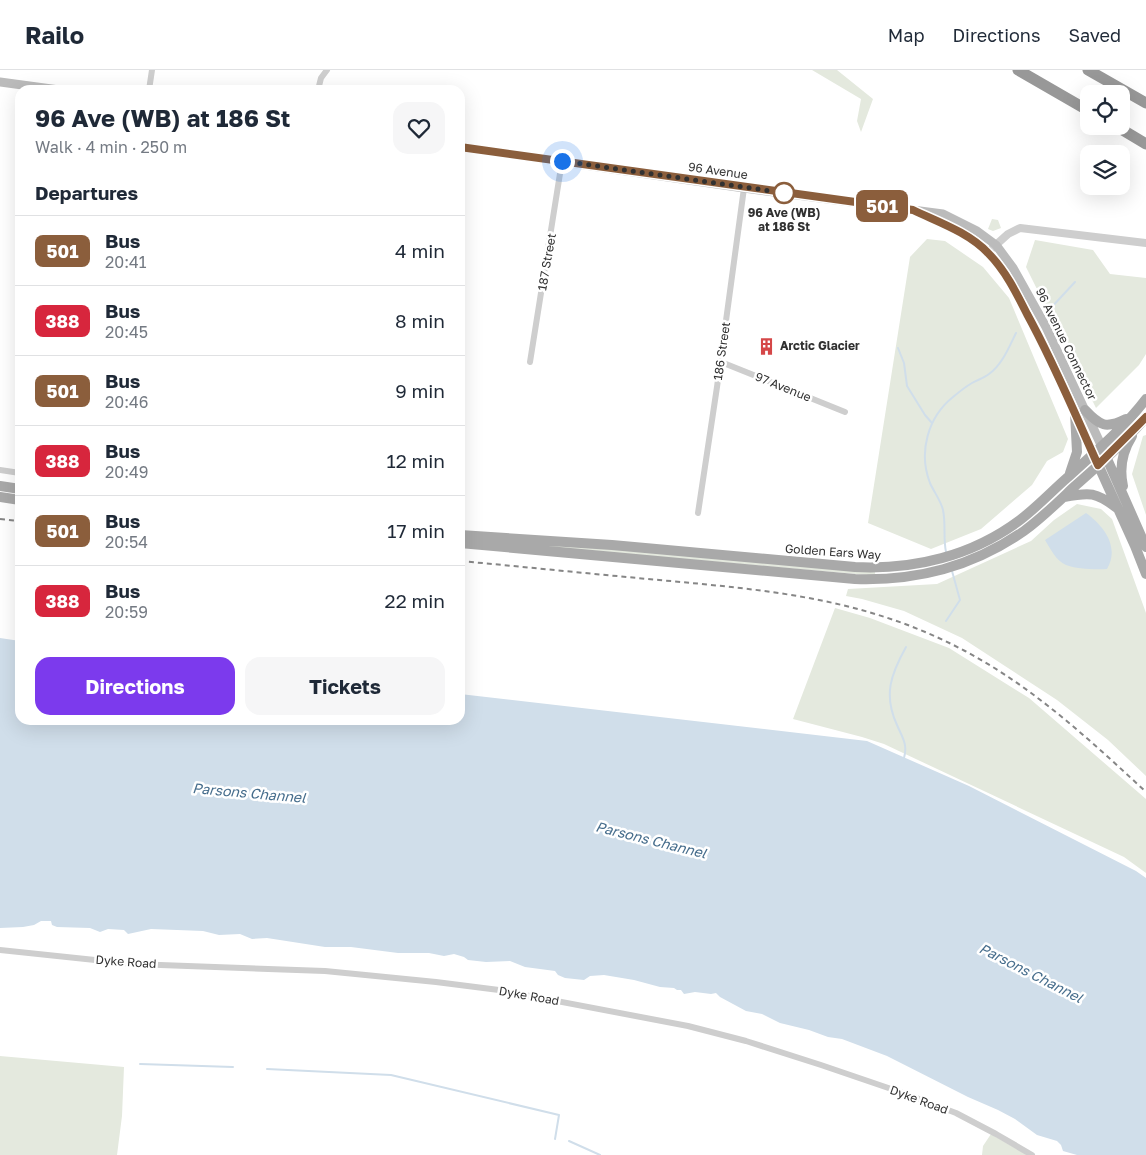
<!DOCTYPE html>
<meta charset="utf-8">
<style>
:root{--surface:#fff;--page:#f6f6f7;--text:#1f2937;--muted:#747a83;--line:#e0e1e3;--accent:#7c3aed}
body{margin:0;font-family:"Golos Text",sans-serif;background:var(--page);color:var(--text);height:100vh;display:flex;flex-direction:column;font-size:19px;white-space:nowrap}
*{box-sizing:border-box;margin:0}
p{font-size:16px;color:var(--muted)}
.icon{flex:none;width:28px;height:28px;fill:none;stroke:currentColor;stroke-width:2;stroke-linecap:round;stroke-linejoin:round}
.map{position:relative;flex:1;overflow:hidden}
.details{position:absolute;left:15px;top:15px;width:450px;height:640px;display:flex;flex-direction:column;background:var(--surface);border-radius:15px;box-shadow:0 5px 20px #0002}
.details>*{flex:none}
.badge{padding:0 10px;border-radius:8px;font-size:18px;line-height:32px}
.buttons{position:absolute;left:1080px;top:15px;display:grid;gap:10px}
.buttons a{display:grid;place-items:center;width:50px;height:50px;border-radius:10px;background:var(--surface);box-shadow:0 5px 20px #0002;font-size:25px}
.you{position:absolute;width:25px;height:25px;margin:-12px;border:4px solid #fff;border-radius:50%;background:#1a73e8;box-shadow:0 0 0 8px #1a73e833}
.map>.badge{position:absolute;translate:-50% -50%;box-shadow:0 0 0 2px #fff}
h2{padding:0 20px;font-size:19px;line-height:45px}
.round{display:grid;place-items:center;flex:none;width:52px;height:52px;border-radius:15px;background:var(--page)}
.overview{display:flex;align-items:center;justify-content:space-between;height:85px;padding:0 20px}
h1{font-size:24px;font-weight:700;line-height:38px}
.primary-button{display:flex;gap:10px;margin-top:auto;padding:10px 20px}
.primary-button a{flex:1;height:58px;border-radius:15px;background:var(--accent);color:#fff;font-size:20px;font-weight:700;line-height:58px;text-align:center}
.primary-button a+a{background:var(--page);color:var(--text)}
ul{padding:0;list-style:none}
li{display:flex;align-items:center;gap:15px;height:70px;padding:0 20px;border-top:1px solid var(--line)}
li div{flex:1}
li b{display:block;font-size:19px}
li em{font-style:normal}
li .badge{min-width:55px;font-weight:700;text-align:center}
header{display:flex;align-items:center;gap:30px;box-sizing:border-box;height:70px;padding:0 25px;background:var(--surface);border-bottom:1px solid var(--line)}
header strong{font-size:24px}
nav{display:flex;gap:28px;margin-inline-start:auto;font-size:18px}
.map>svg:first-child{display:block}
.green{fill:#e4e9de}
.water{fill:#d0deea}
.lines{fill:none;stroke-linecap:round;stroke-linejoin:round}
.stream{stroke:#d0deea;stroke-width:2}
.minor{stroke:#cecece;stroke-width:6}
.tertiary{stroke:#cecece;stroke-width:8}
.secondary{stroke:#bbb;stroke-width:9}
.primary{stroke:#a9a9a9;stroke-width:10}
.motorway{stroke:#989898;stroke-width:11}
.rail{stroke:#868686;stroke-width:2;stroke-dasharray:5 4;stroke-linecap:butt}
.line-casing{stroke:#fff;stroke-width:11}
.line{stroke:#8b5e3c;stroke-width:8}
.walk{stroke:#313131;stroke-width:5;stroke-dasharray:0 9}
.stop-dot{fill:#fff;stroke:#8b5e3c;stroke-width:2.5}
.labels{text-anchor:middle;stroke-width:5;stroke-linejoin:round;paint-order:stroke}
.street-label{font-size:12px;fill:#313131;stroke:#fff}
.stop-label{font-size:12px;font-weight:bold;fill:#313131;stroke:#fff}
.poi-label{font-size:12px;font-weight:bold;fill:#313131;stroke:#fff;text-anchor:start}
.water-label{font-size:14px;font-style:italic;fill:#466d8c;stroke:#fff}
</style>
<header>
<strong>Railo</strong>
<nav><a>Map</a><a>Directions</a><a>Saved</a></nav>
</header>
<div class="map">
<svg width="1146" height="1085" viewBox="0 0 1146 1085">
<rect width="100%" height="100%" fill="#fff"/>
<path class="green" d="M812,0h25l36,29 -12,33 -4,-11 4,-22z
M992,149l6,1 3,8 -8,3 -5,-2z
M927,169l18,2 38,26 26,31 59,141 -5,13 -16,9 -15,24 -51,44 -50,20 -63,-26 42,-266z
M1035,170l58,10 17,24 36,4v76l-7,11 -43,43 -70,-141z
M1146,365v80l-14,-41 11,-38z
M1077,434l24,5 11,10 34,94v163l-38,-36 -51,-40 -95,-62 -58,-27 -42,-12 -16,-3 2,-7 89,-5 94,-43 23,-21z
M528,474l73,4 274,24v2l-6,1 -341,-29z
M835,538l35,10 79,30 80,50 117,101v74l-22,-16 -240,-113 -22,-7 -69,-18z
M0,986l124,11 -2,49 -5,39h-117z
M991,1064l36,21h-45l1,-9z"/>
<path class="water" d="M1086,443c18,13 34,34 21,56 -11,1 -31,0 -41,-4 -10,-4 -16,-17 -21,-25z
M0,568l20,3v79h440v-26l407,47 102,45 167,85 10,7v277h-69l-14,-4 -2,-6 -4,-4 -20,-6 -22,-16 -17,-9 -30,-13 -81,-41 -45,-17 -14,-2 -19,-7 -29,-7 -18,-9 -16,-3 -26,-14 -4,-4 -5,1 -16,-2 -11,2 -3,-4h-4l-3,-2 -14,-1 -26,-7 -30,-5 -14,1 -6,4 -19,-2 -7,-3 -3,-4 -30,-4 -15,-6 -24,1 -18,-2 -4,-3 -10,-3 -10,2 -15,-3h-31l-47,-6h-26l-58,-9 -15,1 -12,-5 -21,1 -16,-4 -52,-2 -23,5 -4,-4 -16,-1 -8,3 -10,-4 -33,-1 -5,-2 -1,-4h-10l-7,4 -11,2 -23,1z"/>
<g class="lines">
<path class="stream" d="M1049,240l26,-28
M898,278l6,15 3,23 18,29 7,8
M946,482c-3,-14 0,-28 -3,-42 -2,-9 -9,-18 -13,-27 -12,-31 -2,-66 23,-86 6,-5 12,-10 19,-14 5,-3 12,-5 17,-9 13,-9 20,-27 27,-41
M946,551l14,-21 -8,-29
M904,688c4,-14 -2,-21 -7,-33 -14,-30 -6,-51 9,-78
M140,994l93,3
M267,999l124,6 168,40 -4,24
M569,1071l31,14"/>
<path class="minor" d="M149,20l3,-20
M318,20l3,-12 6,-8
M530,292l32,-201
M721,292l124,50
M0,400l20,3
M698,443l19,-126 27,-199
M0,880l133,14 192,7 111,11 63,8 189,36 58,15 75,24 85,29 50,19 40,21 36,21"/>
<path class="tertiary" d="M988,182l20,-18 12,-6 126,15"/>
<path class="secondary" d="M0,12l59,8
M460,77l284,41 199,26 34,17 19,14 17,23 33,59 56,120
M922,144c23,11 48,20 66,38 16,17 26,38 37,58 25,47 47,96 69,145"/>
<path class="primary" d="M1085,340c15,16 21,19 41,9
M1104,382l42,95
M1096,390l39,86 11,28
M1070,403l7,-21 -2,-39
M0,416l20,3
M1123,416c-4,-18 -1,-34 9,-50
M0,427l20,3
M1064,427c26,-5 32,-5 53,11
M460,465l152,10 243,22c59,3 117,-11 165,-47 17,-13 32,-29 48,-43 27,-25 56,-49 78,-78
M460,473l395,36c62,2 117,-12 169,-48 18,-13 35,-30 51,-45 25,-22 50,-44 71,-69"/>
<path class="motorway" d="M1018,0l71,41
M1088,0l58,33
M1116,56l30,18"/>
<path class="rail" d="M0,449l20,2
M460,491c66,6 133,13 199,19 109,10 207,18 306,71 68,36 125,89 181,141"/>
</g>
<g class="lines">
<defs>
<path id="line" d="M460,77l453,63c25,12 55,22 75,43 17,17 28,39 39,61 27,49 48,100 71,151l48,-48"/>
</defs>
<use href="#line" class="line-casing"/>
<use href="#line" class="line"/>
<path class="walk" d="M562,91l230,33 -8,-1"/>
</g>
<defs>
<symbol id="building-bare" viewBox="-9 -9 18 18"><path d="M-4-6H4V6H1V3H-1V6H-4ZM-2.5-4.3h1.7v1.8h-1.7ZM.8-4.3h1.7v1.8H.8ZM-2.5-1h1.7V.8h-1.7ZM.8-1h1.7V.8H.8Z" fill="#d54748" stroke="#fff" stroke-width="2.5" paint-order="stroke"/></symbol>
</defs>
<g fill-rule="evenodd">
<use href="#building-bare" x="754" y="264" width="25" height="25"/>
</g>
<circle class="stop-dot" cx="784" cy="123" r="10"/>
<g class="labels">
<g class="street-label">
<text transform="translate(718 101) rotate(8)" y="4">96 Avenue</text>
<text transform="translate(547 192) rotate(-80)" y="4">187 Street</text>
<text transform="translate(1066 274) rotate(64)" y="4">96 Avenue Connector</text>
<text transform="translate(722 281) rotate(-82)" y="4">186 Street</text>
<text transform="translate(783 317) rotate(22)" y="4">97 Avenue</text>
<text transform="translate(833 482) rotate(4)" y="4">Golden Ears Way</text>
<text transform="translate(126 892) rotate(4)" y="4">Dyke Road</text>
<text transform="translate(529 926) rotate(10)" y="4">Dyke Road</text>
<text transform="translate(919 1030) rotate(20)" y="4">Dyke Road</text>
</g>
<g class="stop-label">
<text x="784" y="147">96 Ave (WB)<tspan x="784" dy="14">at 186 St</tspan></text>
</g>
<g class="poi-label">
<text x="780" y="280">Arctic Glacier</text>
</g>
<g class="water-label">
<text transform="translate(249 723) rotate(5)" y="5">Parsons Channel</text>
<text transform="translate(651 770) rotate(14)" y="5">Parsons Channel</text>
<text transform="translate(1031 903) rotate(27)" y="5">Parsons Channel</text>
</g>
</g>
</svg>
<div class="buttons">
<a><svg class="icon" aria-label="locate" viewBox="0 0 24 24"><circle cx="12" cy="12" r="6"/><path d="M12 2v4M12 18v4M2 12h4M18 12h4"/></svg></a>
<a><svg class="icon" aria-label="layers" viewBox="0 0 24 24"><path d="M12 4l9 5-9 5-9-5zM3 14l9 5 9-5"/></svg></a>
</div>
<div class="you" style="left:562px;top:91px"></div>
<b class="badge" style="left:882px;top:136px;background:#8b5e3c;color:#fff">501</b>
<section class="details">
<div class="overview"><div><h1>96 Ave (WB) at 186 St</h1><p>Walk · 4 min · 250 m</p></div><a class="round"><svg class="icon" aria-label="heart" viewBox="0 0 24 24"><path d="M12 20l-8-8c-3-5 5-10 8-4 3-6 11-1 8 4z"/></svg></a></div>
<h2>Departures</h2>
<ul>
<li><span class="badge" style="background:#8b5e3c;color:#fff">501</span><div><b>Bus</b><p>20:41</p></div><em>4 min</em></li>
<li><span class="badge" style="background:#d7263d;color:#fff">388</span><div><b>Bus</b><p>20:45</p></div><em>8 min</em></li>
<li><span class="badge" style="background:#8b5e3c;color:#fff">501</span><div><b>Bus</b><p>20:46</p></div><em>9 min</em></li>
<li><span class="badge" style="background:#d7263d;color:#fff">388</span><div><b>Bus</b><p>20:49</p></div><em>12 min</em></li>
<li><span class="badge" style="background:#8b5e3c;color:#fff">501</span><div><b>Bus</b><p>20:54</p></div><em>17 min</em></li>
<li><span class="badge" style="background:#d7263d;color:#fff">388</span><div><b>Bus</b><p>20:59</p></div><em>22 min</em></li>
</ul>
<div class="primary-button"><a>Directions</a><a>Tickets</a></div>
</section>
</div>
